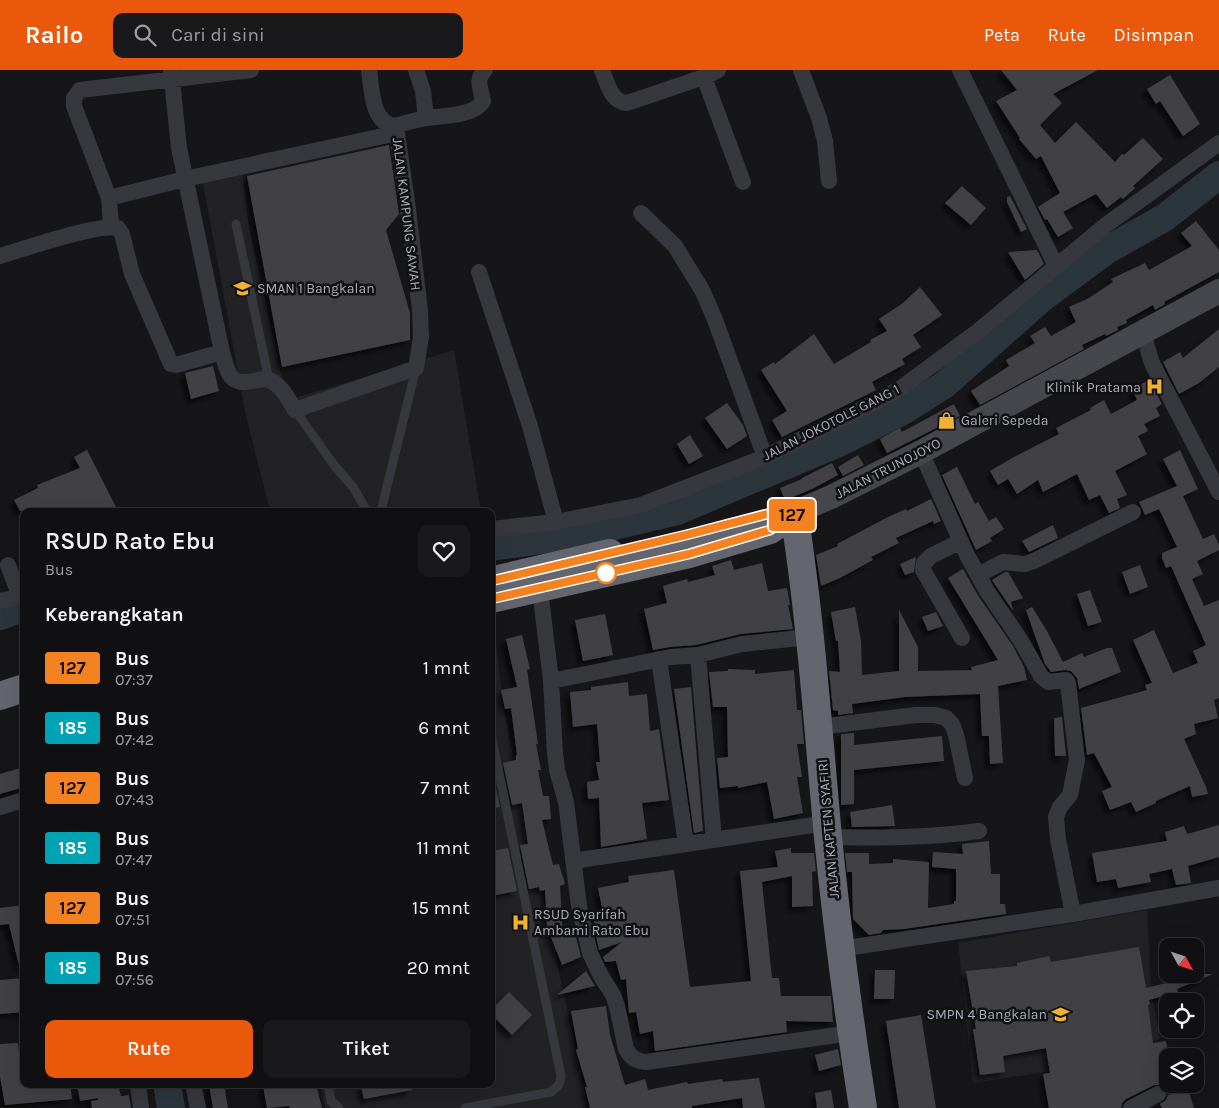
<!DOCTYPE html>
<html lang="id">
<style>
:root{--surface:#101012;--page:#19191b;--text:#f1f3f6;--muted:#9c9d9f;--line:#303032;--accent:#ea580c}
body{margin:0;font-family:Karla,sans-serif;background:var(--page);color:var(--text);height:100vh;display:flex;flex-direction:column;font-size:19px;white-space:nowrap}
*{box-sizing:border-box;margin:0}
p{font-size:16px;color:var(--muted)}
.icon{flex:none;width:28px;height:28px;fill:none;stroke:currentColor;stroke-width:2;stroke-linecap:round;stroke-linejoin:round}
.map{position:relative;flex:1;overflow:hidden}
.sheet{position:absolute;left:20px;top:438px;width:475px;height:580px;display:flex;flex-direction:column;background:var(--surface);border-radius:10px;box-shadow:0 5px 20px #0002,0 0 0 1px var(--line)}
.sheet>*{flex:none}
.badge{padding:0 10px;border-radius:4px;font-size:18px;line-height:32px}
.needle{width:32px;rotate:130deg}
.controls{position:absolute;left:1159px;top:868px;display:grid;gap:10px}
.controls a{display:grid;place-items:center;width:45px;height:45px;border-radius:10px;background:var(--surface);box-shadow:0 5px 20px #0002,0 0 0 1px var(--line);font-size:25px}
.map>.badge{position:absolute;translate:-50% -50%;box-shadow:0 0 0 2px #fff}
h2{padding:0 25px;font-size:19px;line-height:45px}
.round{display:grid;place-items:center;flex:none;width:52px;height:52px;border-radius:10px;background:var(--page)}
.overview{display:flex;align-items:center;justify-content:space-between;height:85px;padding:0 25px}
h1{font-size:24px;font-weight:600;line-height:38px}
.button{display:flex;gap:10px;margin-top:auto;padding:10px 25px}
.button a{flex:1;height:58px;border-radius:10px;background:var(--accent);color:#fff;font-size:20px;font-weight:600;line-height:58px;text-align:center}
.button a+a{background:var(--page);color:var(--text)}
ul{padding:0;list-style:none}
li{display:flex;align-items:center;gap:15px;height:60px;padding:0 25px}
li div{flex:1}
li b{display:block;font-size:19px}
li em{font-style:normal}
li .badge{min-width:55px;font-weight:700;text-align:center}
header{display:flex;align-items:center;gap:30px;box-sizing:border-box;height:70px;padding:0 25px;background:var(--accent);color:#fff}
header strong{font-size:24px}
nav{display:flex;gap:28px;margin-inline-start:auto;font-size:18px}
.search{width:350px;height:45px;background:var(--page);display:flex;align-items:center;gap:12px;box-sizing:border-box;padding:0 18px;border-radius:10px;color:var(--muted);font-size:19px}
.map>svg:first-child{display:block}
.built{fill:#222225}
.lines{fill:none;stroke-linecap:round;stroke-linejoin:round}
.river{stroke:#2c353c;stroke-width:28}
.building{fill:#404145;filter:url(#shadow)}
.lane{stroke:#37383d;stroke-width:9}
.street{stroke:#37383d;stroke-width:16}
.secondary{stroke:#45474d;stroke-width:24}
.highway{stroke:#63666e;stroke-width:28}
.line-casing{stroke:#fff;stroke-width:11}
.line{stroke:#f58220;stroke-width:8}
.stop-dot{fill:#fff;stroke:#f58220;stroke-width:2.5}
.labels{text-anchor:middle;stroke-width:5;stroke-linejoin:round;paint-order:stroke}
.street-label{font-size:14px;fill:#a8adb8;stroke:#111113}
.poi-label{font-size:14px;fill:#a8adb8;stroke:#111113;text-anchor:start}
</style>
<header>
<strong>Railo</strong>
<div class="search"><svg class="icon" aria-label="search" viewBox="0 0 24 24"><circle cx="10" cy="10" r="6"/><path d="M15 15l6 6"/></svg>Cari di sini</div>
<nav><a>Peta</a><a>Rute</a><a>Disimpan</a></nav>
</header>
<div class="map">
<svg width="1219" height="1038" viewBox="0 0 1219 1038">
<defs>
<filter id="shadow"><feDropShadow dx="-4.5" dy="4.5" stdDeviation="2.5" flood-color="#0009"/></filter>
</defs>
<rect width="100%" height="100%" fill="#161618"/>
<path class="built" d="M243,103l6,54 32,145 4,29 169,-51 27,161h-211l-24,-95 -44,-238z
M495,563l8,72 11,56 74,347h-263l-5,-24h171v-450z
M1147,840l4,80 9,49 -44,10 -45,19 -98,15 -15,-140z"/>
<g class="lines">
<path class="river" d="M491,477l80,-11 106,-25 164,-69 62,-31 41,-26 98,-87 65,-48 57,-32 55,-43
M0,546l17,-6h7
M167,1014l4,24"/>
</g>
<path class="building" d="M1001,0h97l-45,24 9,9 -22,22 15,18 21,-21 39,40 7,-8 2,1 19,-17 20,21 -30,27 2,2 -12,11 -2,-2 -14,11 -11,-14 -33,18 10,16 -15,9 -11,-18 -2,1 -7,-13 22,-14 -19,-37 -5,3 -17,-20 1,-1 -24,-37 21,-11z
M1170,5l30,49 -17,12 -23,-35 -4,3 -9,-15z
M389,75l10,69 -13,16 24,83v27l-128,27 -35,-191z
M962,116l24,22 -15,17 -26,-22z
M1010,126l17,33 -6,3 -14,-30v-5z
M1196,151l23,29v22l-55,30 1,2 -10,6 -2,-5 -27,15 1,3 -10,4 1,3 -12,6 -1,-2 -23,11 2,4 -104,56 -9,-14 38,-25 -3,-6 29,-17 -5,-7 15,-9 6,9 25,-14 -7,-15 20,-9 24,-16 -2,-3 34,-16 4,7 43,-24 -11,-13z
M1037,180l7,14 -19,16 -17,-28z
M920,217l22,28 -29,20 8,12 -19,12 3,5 -33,18 4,8 -94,47 -10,-17 15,-9 -26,-41 13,-8 1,2 39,-30 20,30 37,-22 -1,-2 17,-9 -8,-12 24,-16z
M1219,259v38l-20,16 -20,11 -16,-32 17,-10 3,6z
M213,296l6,25 -28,8 -6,-26z
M1149,310l13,24 -6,4 4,8 -16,8 4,7 -10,5 9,18 -32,17 12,24 -10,4 3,9 -11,5 -9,-18 -11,5 -12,-26 -34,18 -5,-12 -21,14 -9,-15 -10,6 -8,-14 24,-14 45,-23 -3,-6 35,-18 -1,-2 14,-8 7,14 26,-14 -5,-11z
M727,333l16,22 4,11 -20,13 -22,-31z
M954,334l6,12 -73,37 -7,-14 20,-11 2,4z
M690,365l13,21 -14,8 -12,-20z
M87,380l31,61h-98l-6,-11 24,-12 -1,-3 43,-17 -6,-11z
M1180,380l18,39 -15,7 20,43 11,-5 5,11v5l-22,11 6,13 -11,5 12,27 15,-6v98l-5,2 4,18 -24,6 2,10 -12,5 22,48 2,7 -16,3 -2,-11 -34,15v2l-20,9 -5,-10 -21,8 -8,-19 10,-4 -18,-34 -7,2 -6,-47 66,-18 -2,-5 7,-2 -19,-43 21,-10 19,43 25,-10 -5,-12 13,-6 -35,-79 -5,2 -4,-10v-5l15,-6 -18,-38 -14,6 -6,-13 38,-16 -14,-27z
M858,385l6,10 -21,11 -5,-9z
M832,393l6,12 -26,14 -27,11 -5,-12 22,-9v-1z
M957,397l18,37 3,-2 11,19 7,-4 8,12 -14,9 2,3 -16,9 -34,-75z
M931,429l10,22 -7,3 -1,-3 -37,17 3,5 -28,14 2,3 -33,18 -19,8 -5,-31 22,-9 -1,-2 53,-28 16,-7 1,2z
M1053,455l5,13 -29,14 -7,-11z
M916,487l-2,15 -9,3 -5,-11z
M731,490l3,10 28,-7 6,28 19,-3 3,17h-2l5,24 -52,5 -45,11 -26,2 -17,3 -9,-41 23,-6 -4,-17 24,-7 1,3 27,-7 -3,-9z
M1140,495l8,22 -18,7 -8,-22z
M963,499l16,28 34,49 11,21 3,13 -29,6 5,77 -13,1 -1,-28h-7l-2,-42 -75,3 -53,7 1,9 -15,2v-4l-5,-1 -4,-39 11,1 -2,-31h-2l-5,-29 24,-5 6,34 1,34 37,-4v-61l19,37v24l54,-1 -1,-3 27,-7 -50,-82z
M1005,502h3l15,26 -12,4 2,9 -21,-31z
M1090,520l12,32 -14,4 -11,-32z
M1032,537l15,24 16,31 19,-9 2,4 23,-9h5l9,24 -42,17 -2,-11 -6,-7 -6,-1 -14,2 -6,-8 -19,-54z
M936,542l7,14 -15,5 -6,-14z
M605,544l8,41 -30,6 -8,-41z
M522,565l8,34 -3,1 11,74h-2l5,26h-3l5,26h6l2,23 -9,1 11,45 6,-1 6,20 -5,2 3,52 12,-5 6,24 -19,8 -15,-38 -2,-37 -5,1 -1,-4 -10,2 -9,-44 8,-1 -6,-41 -10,2 -9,-42 13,-3v-5h1l-6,-47 -6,1 -4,-19 16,-3 -11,-48z
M728,599l27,1v4l39,-4 3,40h4l3,34h-7l5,33h-5l6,36 -29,6 -7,-37 -29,6v-2l-18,2 -3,-30 11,-1 -1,-50h-14l-4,-35 19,-1z
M628,612l1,14 18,-2 3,37 9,-2 10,71 -27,3 5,36 -46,8 -2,-49 -11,1 -1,-17 12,-2 -3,-18h4l-3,-38 -24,3 -3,-35 21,-2v-3z
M691,617l12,144 -9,2 -20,-144z
M1062,647l4,39h-11l-1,-38z
M854,663v12l88,-9 2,25 -90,9v34l-13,1v-71z
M491,696l9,41 -9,2z
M24,697v20l-24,7v-20z
M892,735l3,21 -43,1 -2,-15z
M1219,755v32l-31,9 3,17 -15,2 -4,-16 -23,5 2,8 -33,6 -2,-9 -19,3 -5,-29 75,-12 -2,-9 19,-6 3,8z
M989,771l2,33h9v30h5l1,10 -102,15 -21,1 -2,3 -12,2 -16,-16 -1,-47h-5l-2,-19h24v11l24,-1v-4l36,3 -1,46 26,-4v-3h2v-32l-24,-2 1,-15 30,2 -1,-10z
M508,778l9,43 -26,5v-45z
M791,778v5h23l2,18 -4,1 1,34 -21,1v-31l-30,6 10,96h7l2,18h50l2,26 -47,-1 1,11 -132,19 -2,-20 -13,3 -4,-22 -7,1 -3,-34 -5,1 -5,-19 -11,1 -2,-5 19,-15 -23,8 -5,-24v-8l10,-1 -6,-29 31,-6 -1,-6 46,-6 16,117 61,-6 -11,-110 38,-4 -3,-16z
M24,835v59l-5,1 -10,-41 -9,1v-17z
M1139,877l7,41 24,-6 -2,-8h45l-36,15 1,3 -29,8 1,5h-2l5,38 13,-2 3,15h-1v36l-5,-7h-9l-28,14 -4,4 -1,5h-72l-6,-34 7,-1 -4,-25 -43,8 2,16 -25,3 -7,-46h3l-10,-58 51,-5v-3l32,-7 2,6z
M875,900h20l-1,29h-20z
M586,901l9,15 -38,9z
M24,908v34l-24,2v-34z
M509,922l23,23 -20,20 -21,-21v-4z
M606,936l4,29 15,50 20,-6 3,11 39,-8 1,2 34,-5 1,3 36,-4 6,30h-22l-1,-10 -50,8v2h-102l-5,-21h2l-11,-37 2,-1 -7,-38z
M921,945l15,93h-37l-13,-87z
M18,973l5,41h47l2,15 -67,6 -5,-29v-32z
M838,979l3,16 -22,6 -4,-16z
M105,1014h13l3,12 8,-1 2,13h-39l-1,-7 7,-1v-2l-18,3 -2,-12z
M209,1014h15l4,24h-15z
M274,1014h42l6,24h-32l-1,-2 -22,2 -4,-22z
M360,1014h51l1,6 -48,9z
M1188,1019l6,19h-32l-2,-4 6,-4 2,-5z
M831,1020l3,18h-17l-2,-15z"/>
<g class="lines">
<path class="lane" d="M236,154l33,156
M295,340l39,55 19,22 14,24
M381,441l35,-143
M328,1014l3,17 8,7
M465,1038l86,-16 8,-7 2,-9 -70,-342"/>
<path class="street" d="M171,0l8,78 43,204c6,20 6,34 32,29 5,-1 10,-3 15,-1 13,5 19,19 26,30l121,-42 5,-31 -1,-27 -12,-101 -12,-83c10,-4 21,-6 31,-8 15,-2 48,-2 56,-17 -2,-13 -8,-21 2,-31
M369,0c3,19 2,54 27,56
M416,0l7,21 3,27
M602,0c5,13 9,32 25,33l77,-26
M718,0l-14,7 39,105
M801,0l18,48 6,23 4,40
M960,0l96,196
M109,128l76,-19 212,-46
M641,143l34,33 27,44 12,27 51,140
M111,156l-2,-28 -35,-92v-8l6,-8 171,-20
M0,186c24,-7 98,-33 118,-28l4,6 10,40 39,90 5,1 46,-13
M479,202l51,154 26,96
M1143,263l9,30 67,129
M921,382l46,103 20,36 34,50 20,35 7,6 18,-2 2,3 9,77 -7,35 -10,12 -4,10 2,22 15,75
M491,459l65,-7 85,-17 124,-48 107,-53 29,-16 76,-56 129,-107 113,-82
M961,471l-30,15 -7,7 -1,7 39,68
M8,495l12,32
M978,505l25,-13 22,2 9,-3 99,-49
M540,519l11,92 4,72 2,17 9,32 13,104 11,47 11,23 12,19 4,11 9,43c5,9 10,12 20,13l205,-29
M0,531l24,-5
M698,585l16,185
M659,589l27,185
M551,611l120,-24 27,-2 44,-11 67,-7
M819,657l97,-12h19l11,3 6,6 4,11 9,43
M0,737l24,-7
M828,767c51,1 101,1 151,-6
M573,791l254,-38
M840,879l233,-35 146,-26
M138,1014l3,24
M193,1014l5,24
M1131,1038l27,-14"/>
<path class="secondary" d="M794,443l37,-16 90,-45 298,-161"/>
<path class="highway" d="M794,443c17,108 24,216 34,324 9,91 21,181 35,271
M494,510l116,-27
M491,529l198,-45 81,-24 24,-17
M0,626l24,-8"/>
</g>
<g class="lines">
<defs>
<path id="line" d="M491,511l195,-46 81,-21 27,-1 -24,17 -81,24 -198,45"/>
</defs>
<use href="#line" class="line-casing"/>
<use href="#line" class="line"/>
</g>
<defs>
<symbol id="school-bare" viewBox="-9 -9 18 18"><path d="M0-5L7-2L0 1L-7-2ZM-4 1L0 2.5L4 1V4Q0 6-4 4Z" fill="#f2b134" stroke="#111113" stroke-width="2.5" paint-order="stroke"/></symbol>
<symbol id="hospital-bare" viewBox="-9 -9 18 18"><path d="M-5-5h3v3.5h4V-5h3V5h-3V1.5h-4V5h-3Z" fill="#f2b134" stroke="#111113" stroke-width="2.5" paint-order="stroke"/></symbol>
<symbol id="shop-bare" viewBox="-9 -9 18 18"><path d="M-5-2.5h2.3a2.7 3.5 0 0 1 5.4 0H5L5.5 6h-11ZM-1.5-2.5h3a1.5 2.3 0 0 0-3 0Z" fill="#f2b134" stroke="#111113" stroke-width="2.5" paint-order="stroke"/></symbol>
</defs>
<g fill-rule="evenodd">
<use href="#school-bare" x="230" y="206" width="25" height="25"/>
<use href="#hospital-bare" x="1142" y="304" width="25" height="25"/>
<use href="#shop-bare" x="934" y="338" width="25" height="25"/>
<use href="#hospital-bare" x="508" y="840" width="25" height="25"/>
<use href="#school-bare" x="1048" y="932" width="25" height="25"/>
</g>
<circle class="stop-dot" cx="606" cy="503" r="10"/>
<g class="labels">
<g class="street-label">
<text transform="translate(407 144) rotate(83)" y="5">JALAN KAMPUNG SAWAH</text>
<text transform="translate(831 352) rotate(-27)" y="5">JALAN JOKOTOLE GANG 1</text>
<text transform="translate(888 398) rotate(-27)" y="5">JALAN TRUNOJOYO</text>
<text transform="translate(828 759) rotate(-95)" y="5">JALAN KAPTEN SYAFIRI</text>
</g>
<g class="poi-label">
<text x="257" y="223">SMAN 1 Bangkalan</text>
<text x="1141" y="322" text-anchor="end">Klinik Pratama</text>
<text x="961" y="355">Galeri Sepeda</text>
<text x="534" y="849">RSUD Syarifah<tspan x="534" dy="16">Ambami Rato Ebu</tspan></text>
<text x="1047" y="949" text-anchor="end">SMPN 4 Bangkalan</text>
</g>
</g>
</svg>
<div class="controls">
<a><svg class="needle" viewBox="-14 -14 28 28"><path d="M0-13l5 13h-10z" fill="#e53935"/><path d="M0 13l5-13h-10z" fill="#9c9d9f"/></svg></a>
<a><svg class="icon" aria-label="locate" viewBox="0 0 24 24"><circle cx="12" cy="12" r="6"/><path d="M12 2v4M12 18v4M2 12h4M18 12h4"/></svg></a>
<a><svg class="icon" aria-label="layers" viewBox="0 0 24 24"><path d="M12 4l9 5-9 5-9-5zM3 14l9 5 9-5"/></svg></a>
</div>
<b class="badge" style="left:792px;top:445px;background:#f58220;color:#111">127</b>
<section class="sheet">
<div class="overview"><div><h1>RSUD Rato Ebu</h1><p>Bus</p></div><a class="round"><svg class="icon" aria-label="heart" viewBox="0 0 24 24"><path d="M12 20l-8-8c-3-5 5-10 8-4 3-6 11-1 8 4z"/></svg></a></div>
<h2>Keberangkatan</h2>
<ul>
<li><span class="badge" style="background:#f58220;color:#111">127</span><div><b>Bus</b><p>07:37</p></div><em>1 mnt</em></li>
<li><span class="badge" style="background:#00a3b4;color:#fff">185</span><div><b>Bus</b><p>07:42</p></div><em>6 mnt</em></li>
<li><span class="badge" style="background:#f58220;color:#111">127</span><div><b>Bus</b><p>07:43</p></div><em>7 mnt</em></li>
<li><span class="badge" style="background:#00a3b4;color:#fff">185</span><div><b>Bus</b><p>07:47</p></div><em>11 mnt</em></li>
<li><span class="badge" style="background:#f58220;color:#111">127</span><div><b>Bus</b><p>07:51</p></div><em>15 mnt</em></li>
<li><span class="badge" style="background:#00a3b4;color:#fff">185</span><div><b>Bus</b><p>07:56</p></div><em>20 mnt</em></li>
</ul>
<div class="button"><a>Rute</a><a>Tiket</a></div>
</section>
</div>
